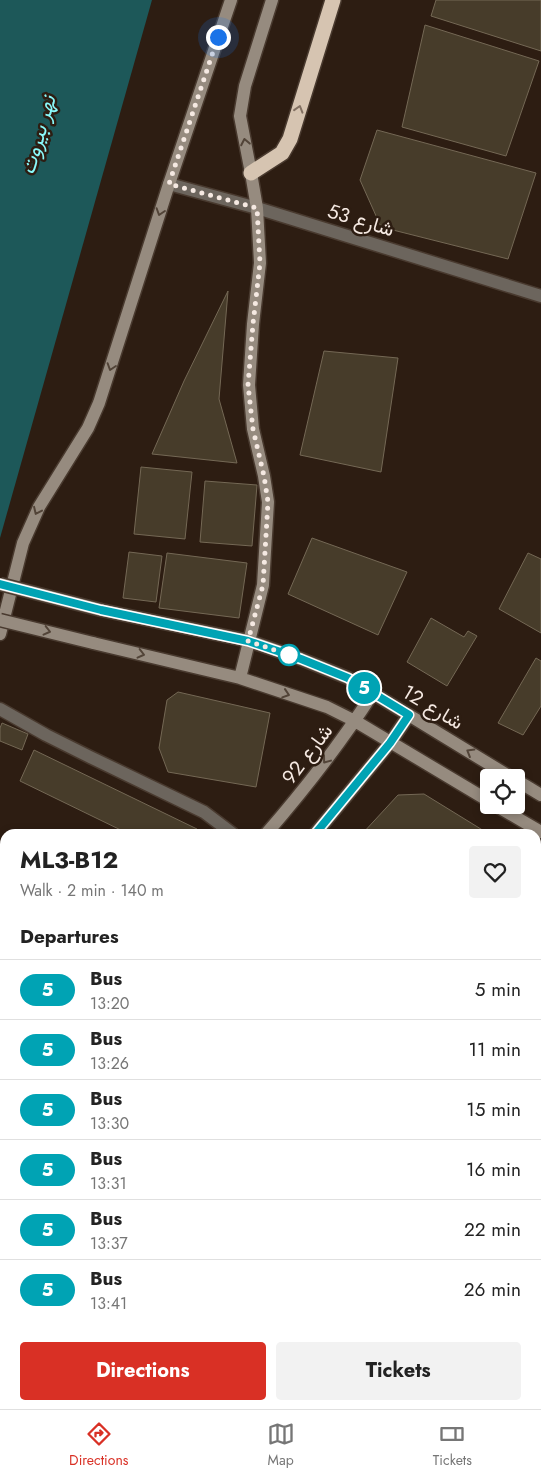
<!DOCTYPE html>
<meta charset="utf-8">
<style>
:root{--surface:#fff;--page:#f2f2f2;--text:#222;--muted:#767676;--line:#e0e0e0;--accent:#d93025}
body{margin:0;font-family:Jost,Vazirmatn,sans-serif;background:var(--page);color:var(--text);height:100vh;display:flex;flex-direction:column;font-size:19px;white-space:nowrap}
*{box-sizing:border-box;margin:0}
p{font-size:16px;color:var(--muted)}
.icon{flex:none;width:28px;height:28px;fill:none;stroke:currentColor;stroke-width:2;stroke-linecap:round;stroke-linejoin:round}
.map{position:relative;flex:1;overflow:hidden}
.side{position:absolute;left:0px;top:829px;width:541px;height:581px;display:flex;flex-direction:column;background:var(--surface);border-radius:15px 15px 0 0;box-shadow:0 2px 8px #0003}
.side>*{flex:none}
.badge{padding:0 10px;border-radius:16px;font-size:18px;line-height:32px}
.fabs{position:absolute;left:480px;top:769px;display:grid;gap:10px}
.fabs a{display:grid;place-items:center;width:45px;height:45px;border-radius:5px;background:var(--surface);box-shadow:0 2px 8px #0003;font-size:25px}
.you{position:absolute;width:25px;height:25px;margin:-12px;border:4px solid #fff;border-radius:50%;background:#1a73e8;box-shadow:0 0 0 8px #1a73e833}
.map>.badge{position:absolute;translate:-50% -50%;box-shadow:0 0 0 2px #fff}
h2{padding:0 20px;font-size:19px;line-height:45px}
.round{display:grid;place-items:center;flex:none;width:52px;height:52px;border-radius:5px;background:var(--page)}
.summary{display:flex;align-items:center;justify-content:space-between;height:85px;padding:0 20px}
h1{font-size:24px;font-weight:700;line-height:38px}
.action{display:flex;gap:10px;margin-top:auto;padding:10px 20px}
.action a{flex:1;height:58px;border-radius:5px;background:var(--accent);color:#fff;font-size:20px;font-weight:700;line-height:58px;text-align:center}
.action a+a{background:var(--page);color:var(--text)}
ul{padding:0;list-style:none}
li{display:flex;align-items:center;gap:15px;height:60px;padding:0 20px;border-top:1px solid var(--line)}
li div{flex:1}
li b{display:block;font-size:19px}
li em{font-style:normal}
li .badge{min-width:55px;font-weight:700;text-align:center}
.tabs{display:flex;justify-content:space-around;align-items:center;height:70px;border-top:1px solid var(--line);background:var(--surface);font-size:14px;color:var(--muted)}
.tabs a{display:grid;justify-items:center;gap:2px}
.tabs .current{color:var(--accent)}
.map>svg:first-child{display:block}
.water{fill:#1d5859}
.building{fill:#473c2a;stroke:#746855}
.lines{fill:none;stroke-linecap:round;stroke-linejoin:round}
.lane-casing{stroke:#493a2f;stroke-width:15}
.street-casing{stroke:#493a2f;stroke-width:15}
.secondary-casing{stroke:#493a2f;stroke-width:15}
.highway-casing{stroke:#493a2f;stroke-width:18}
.lane{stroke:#6c655d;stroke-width:12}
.street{stroke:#6c655d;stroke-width:12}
.secondary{stroke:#968b7f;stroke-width:12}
.highway{stroke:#d6c4b1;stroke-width:15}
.secondary-bridge-casing{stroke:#493a2f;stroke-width:15;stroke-linecap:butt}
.secondary-bridge{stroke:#968b7f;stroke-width:12}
.oneway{stroke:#827062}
.oneway2{stroke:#524438}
.line-casing{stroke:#fff;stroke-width:11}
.line{stroke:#00a3b4;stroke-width:8}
.walk{stroke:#f5e9e2;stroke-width:5;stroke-dasharray:0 9}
.stop-dot{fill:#fff;stroke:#00a3b4;stroke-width:2.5}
.labels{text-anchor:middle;stroke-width:5;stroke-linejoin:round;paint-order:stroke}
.street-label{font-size:20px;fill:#f5e9e2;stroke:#2d1d12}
.water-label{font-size:21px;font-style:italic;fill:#8afafb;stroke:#2d1d12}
</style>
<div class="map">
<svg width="541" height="1409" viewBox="0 0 541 1409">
<rect width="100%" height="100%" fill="#2d1d12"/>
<path class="water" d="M0,0h152l-152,538z"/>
<path class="building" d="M436,0h105v51l-110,-35z
M425,25l114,36 -33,95 -104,-29z
M377,130l159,43 -28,86 -127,-32 -21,-47z
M228,291l-9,108 18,64 -85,-9 32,-73z
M324,351l74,7 -17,114 -81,-17z
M141,467l51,5 -7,67 -51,-5z
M205,481l52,4 -5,61 -52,-4z
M312,538l95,34 -29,63 -90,-41z
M129,552l33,4 -6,46 -33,-4z
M167,553l80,10 -8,55 -80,-10z
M528,553l13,6v74l-42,-24z
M431,618l33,19 4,-6 9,5 -30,50 -40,-24z
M536,658l5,3v45l-18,29 -25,-12z
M178,692l92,21 -14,74 -88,-15 -9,-24 8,-48z
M2,723l26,11 -6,16 -22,-9v-13z
M34,750l163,79 -2,5h-66l-109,-53z
M424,794l65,40h-127l36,-39z
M536,859l5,3v140l-5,8z
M541,1095v64l-5,-3v-54z
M536,1198l5,3v133l-5,8z
M5,1258v19l-5,-1v-12z
M0,1282l5,1v57l-5,-1z
M0,1363h5l1,46h-6z
M541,1394v15h-10l3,-4h2v-3z
M72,1405h83v4h-83z
M192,1405h58l-1,4h-57z
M387,1405h62v4h-39z"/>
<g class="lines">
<defs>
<path id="lane" d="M0,709l46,26 44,22 114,55 29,22"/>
<path id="street" d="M169,184l88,24 284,88
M536,1074l5,-10
M0,1155l5,5
M536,1171l5,3
M0,1345l5,1
M536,1370l5,-8
M353,1405l24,4
M458,1405v4
M512,1409l3,-4"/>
<path id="secondary" d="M101,610l148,31 52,18 47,19 164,100
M0,634l23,-91 16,-36 49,-79 11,-25 70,-219 62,-184
M93,643l147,35 87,29 28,14 134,80
M240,678l23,-93 5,-83 -4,-26 -11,-47 -4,-44 4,-61 7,-61 -3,-55 -6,-35 -11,-57 5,-30 27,-86
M516,780l25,15
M495,805l46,27
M266,834c39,-45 75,-91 107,-141
M315,834l75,-91 19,-28
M0,1133l5,-6
M0,1180l5,-5"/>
<path id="highway" d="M251,173l31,-20 8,-14 43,-139"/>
</defs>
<use href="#lane" class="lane-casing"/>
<use href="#street" class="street-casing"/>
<use href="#secondary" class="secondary-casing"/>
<use href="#highway" class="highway-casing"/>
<use href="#lane" class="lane"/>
<use href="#street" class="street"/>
<use href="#secondary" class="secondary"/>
<use href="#highway" class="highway"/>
<defs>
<path id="secondary-bridge" d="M0,584l101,26
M0,620l93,23"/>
</defs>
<use href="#secondary-bridge" class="secondary-bridge-casing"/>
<use href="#secondary-bridge" class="secondary-bridge"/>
</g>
<defs><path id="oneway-chevron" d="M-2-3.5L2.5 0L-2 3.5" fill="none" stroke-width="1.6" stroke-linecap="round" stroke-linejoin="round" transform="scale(1.25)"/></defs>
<use class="oneway" href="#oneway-chevron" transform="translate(299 109) rotate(-73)"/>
<g class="oneway2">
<use href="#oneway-chevron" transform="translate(245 142) rotate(-101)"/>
<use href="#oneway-chevron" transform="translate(160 212) rotate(108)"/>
<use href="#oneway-chevron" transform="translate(111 367) rotate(108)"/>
<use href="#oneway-chevron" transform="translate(37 511) rotate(115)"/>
<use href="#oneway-chevron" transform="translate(47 631) rotate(14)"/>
<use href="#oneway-chevron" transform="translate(141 654) rotate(14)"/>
<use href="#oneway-chevron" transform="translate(286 694) rotate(18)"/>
<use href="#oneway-chevron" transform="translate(470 752) rotate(-149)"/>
<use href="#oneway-chevron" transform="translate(326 760) rotate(127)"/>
</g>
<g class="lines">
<defs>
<path id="line" d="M0,584l101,26 147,31 53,18 47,19 61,37 -19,28 -75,91"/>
</defs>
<use href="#line" class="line-casing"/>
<use href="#line" class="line"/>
<path class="walk" d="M218,37l-49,147 88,24 3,55 -7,61 -5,61 5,44 11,47 4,26 -5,83 -15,56 41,14"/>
</g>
<circle class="stop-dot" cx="289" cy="655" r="10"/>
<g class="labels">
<g class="street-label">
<text transform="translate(361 220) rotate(17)" y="7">شارع 53</text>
<text transform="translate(433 707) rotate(31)" y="7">شارع 12</text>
<text transform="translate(307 754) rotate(-53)" y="7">شارع 92</text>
</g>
<g class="water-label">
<text transform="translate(38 135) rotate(-74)" y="7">نهر بيروت</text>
</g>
</g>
</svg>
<div class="fabs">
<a><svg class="icon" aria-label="locate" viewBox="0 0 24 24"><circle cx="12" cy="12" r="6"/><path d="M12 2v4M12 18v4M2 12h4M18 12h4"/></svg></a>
</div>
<div class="you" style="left:218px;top:37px"></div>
<b class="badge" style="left:364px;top:688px;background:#00a3b4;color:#fff">5</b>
<section class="side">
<div class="summary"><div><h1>ML3-B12</h1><p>Walk · 2 min · 140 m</p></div><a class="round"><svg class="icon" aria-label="heart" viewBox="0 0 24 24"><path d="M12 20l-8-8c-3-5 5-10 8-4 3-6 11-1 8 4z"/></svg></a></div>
<h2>Departures</h2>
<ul>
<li><span class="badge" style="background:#00a3b4;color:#fff">5</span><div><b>Bus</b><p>13:20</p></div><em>5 min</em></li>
<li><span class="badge" style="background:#00a3b4;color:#fff">5</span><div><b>Bus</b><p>13:26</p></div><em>11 min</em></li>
<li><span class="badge" style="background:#00a3b4;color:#fff">5</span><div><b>Bus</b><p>13:30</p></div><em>15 min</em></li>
<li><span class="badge" style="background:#00a3b4;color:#fff">5</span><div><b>Bus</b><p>13:31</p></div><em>16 min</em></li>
<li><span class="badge" style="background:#00a3b4;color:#fff">5</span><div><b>Bus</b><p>13:37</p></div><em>22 min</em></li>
<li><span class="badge" style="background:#00a3b4;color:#fff">5</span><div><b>Bus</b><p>13:41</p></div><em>26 min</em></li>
</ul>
<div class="action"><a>Directions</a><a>Tickets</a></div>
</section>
</div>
<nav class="tabs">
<a class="current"><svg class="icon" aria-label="directions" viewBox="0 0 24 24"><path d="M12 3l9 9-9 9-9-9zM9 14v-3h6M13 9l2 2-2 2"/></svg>Directions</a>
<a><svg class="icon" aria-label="map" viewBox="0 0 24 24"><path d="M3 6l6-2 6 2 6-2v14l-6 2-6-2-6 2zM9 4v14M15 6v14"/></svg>Map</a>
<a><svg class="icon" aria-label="tickets" viewBox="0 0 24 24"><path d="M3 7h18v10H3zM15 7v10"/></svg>Tickets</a>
</nav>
